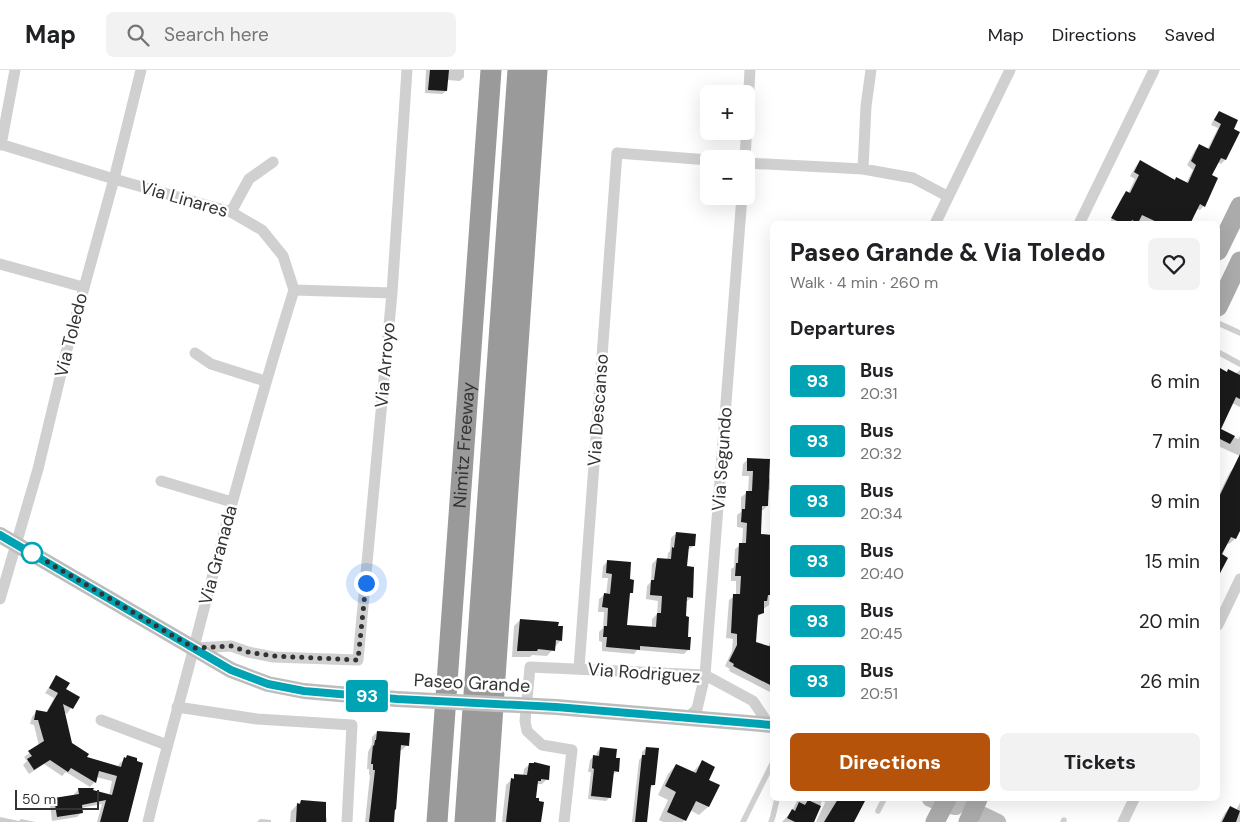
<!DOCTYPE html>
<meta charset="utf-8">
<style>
:root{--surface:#fff;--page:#f2f2f2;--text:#202124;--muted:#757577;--line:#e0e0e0;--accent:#b45309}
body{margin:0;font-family:"DM Sans",sans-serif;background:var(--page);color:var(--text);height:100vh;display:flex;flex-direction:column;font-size:19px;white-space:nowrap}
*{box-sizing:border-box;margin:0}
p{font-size:16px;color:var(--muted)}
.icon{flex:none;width:28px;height:28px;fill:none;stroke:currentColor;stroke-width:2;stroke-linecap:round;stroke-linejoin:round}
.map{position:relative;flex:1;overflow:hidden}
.sheet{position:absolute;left:770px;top:151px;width:450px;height:580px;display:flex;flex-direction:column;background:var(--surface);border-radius:8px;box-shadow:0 5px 20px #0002}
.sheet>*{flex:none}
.badge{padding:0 10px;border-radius:4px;font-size:18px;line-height:32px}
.controls{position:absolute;left:700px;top:15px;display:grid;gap:10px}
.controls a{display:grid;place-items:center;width:55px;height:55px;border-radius:8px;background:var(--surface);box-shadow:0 5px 20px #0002;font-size:25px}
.scale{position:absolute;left:15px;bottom:12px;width:84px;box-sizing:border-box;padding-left:5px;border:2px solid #333;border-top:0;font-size:14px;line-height:18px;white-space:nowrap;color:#333;-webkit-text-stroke:4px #fff;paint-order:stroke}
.you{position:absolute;width:25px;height:25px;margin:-12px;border:4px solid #fff;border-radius:50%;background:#1a73e8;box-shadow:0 0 0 8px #1a73e833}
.map>.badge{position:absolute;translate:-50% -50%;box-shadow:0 0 0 2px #fff}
h2{padding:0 20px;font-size:19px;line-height:45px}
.round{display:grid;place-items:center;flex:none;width:52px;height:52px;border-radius:8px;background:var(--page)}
.summary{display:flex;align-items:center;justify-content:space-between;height:85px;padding:0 20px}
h1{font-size:24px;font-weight:800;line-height:38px}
.button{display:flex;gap:10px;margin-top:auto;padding:10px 20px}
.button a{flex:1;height:58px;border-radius:8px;background:var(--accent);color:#fff;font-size:20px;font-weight:800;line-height:58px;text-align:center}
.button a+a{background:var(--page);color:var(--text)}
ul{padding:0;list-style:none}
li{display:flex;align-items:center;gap:15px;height:60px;padding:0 20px}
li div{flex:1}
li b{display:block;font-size:19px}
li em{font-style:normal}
li .badge{min-width:55px;font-weight:700;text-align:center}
header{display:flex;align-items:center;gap:30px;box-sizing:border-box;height:70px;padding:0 25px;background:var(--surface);border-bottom:1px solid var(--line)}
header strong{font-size:24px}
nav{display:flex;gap:28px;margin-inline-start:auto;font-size:18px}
.search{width:350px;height:45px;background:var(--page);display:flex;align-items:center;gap:12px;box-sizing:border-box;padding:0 18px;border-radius:8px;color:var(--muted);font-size:19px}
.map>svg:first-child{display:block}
.shadow{fill:#0003}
.building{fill:#1a1a1a}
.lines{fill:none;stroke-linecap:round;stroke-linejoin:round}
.lane{stroke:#d0d0d0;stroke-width:5.5}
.street{stroke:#d0d0d0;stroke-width:11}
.secondary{stroke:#bdbdbd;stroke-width:16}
.primary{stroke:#ababab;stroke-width:19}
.highway{stroke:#9a9a9a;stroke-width:21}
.secondary-bridge{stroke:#bdbdbd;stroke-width:16}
.line-casing{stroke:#fff;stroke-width:11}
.line{stroke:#00a3b4;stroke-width:8}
.walk{stroke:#333;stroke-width:5;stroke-dasharray:0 9}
.stop-dot{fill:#fff;stroke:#00a3b4;stroke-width:2.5}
.labels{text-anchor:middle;stroke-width:5;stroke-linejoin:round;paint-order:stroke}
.street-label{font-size:18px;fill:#333;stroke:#fff}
</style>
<header>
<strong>Map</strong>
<div class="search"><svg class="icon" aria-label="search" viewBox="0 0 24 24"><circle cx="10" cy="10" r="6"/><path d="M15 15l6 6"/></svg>Search here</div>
<nav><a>Map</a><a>Directions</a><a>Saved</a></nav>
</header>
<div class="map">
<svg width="1240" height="752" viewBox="0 0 1240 752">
<rect width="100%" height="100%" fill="#fff"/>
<path class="shadow" d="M426,0h38v7l-4,4 -13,-1 -1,11 -4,3 -17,-1z
M1219,42l17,9 -11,39 -4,4 -4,-2 -7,14 -6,30 -4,4 -4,-1 -5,15h-82l13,-27 4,-4 2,1 7,-15 -5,-3 6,-10 4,-5 34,20 2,-3 10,5 7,-13 -6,-5 8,-15 4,-4 8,4 11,-22 -7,-3 4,-8z
M1220,300l6,3 2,-3 7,4 5,-4v37l-8,-4 -13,27 19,9 2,-3v20l-22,-10v-73z
M748,389l21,1v18l3,1v12l-4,-1 -1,16 -5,5 -2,24 12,1 -3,69 -7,5v2l-5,6 -2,25 13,4 4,-10v19l-2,4 2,2v31l-43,-22 1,-2 -5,-3 7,-15 1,-12 -7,-1 3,-38 7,-5v-14h-5v-12l3,-2 1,-18 7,-5 1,-16 -6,-1v-12l4,-3v-15l7,-5 1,-16h-7l1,-12z
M1235,396l5,3v59l-5,11 -6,5 -3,-2 -6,13 6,3 -8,17v-79l12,-24z
M676,463l18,13 -7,4 -2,18 7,29 -6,5 -1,16 4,31 -5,5 -47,-4 -3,4 -32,-3v-9l-3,-1v-9l4,-4 1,-16h-6l1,-13 5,-4h2l2,-17h-6l1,-12 5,-5 20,20 3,11 -3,3 -3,31 27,2v-9l5,-5 1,-13 -12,-2 1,-13 4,-4 1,-18 5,-5 10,1 1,-7 2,-2 1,-13z
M520,550l41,20 -14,16 -15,-1 -2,2h-18l2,-31z
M56,607l8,12 14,8 -11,17 -4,-3 8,32 14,15 33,9 1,-3 9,-8 -1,66h-30l5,-18 -21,4 1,4 -5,5 -25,4 -2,-17 5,-5 19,-3v-2l5,-5 30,7 3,-15 -16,-4 -2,6 -4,4 -24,-15 -4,4 -18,-12 -15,10 -6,-9 4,-4 -3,-4 15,-11 -5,-21 -4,-1 2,-7 4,-5 10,1 8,-15 -9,-5z
M377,662l30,13 -5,5h-3l-4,59 -2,2 -1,11h-27l5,-47h-1v-6h-2l1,-17 4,-8v-7z
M601,678l14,11 3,12 -6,4 -2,22 -4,4 -18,-2 3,-27h-3l2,-12 4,-4 2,1 1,-5z
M646,678l8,37 -5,4 -3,33h-14l7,-62 3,-3v-5z
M702,692l5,18 11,5 -10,22 -9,8 -9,-5 -7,12h-20l-4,-2 9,-20 -10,-5 10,-21 8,-9 16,8z
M530,694l17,15 -5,5h-6l-1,15 5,23h-38l4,-37 9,-9h8l1,-7z
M798,729h68l-13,23h-32l7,-13 -3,-7 -3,-1 -8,21h-32l10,-11z
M301,731l26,17v4h-37l1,-11z
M1240,733v19h-20l5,-9 5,-6 6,3z
M0,747l19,4 2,-2 15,3h-36z
M260,749l11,1v2h-14z"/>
<path class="building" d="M430,0h19l-2,21 -19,-1z
M1219,41l19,9 -4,9 6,3 -14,28 -5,-2 -9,17 6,3 -13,29 -5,-3 -10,20h-29l-19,-9 -4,8 -6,-3 -2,4h-15l2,-3 -6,-3 15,-27 4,2 9,-18 -5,-3 6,-12 35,20 1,-3 12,6 8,-18 -5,-4 8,-17 10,5 12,-25 -7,-4z
M1220,298l7,4 1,-3 12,6v24l-4,-2 -15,32 14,7 -5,8 -12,-6v-64z
M1240,384v77l-4,8 -5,-2 -9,17 6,4 -10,19v-78z
M747,388l23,1 -2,47h-6l-1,28 11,1v60h-4l-1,6h-3v12l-6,2 -2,27 16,5v39l-39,-20 1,-2 -5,-3 8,-16v-11l-6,-1 2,-39h7l1,-18h-6l1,-13h2l1,-20h7l1,-20 -6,-1 1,-13h3l1,-18h6l1,-20h-6z
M676,462l20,2 -1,12h-6l-2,20 7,1 -1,31 -6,-1 -1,19 3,1 -1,20h3l-1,13 -50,-4v4l-34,-3 1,-10h-4l1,-11h3l1,-18 -6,-1 2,-14 6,1 2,-20 -6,-1 1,-13 24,2 -1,17 4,1 -1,13h-3l-3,32 29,2 1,-14h4l1,-17 -12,-1 1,-15h3l3,-22 14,1 1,-12 2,1z
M520,549l39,3 -1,4h5l-1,15 -6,-1 -1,11 -17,-2 -1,2h-20z
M56,605l14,8 -4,6 14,8 -7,12 -10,-5 9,39 17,11 -2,3 34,10 3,-10 2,1 1,-3 10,3v3l6,2 -15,59h-28l6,-22 -24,5 1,8 -26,4 -3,-19 25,-4 -1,-6h16l-1,2 19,5 5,-19 -18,-5 -3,12 -25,-15 -3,4 -18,-12 -16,10 -7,-11 5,-3 -4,-5 16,-10 -6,-21h-4l2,-10 11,2 11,-19 -9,-5z
M377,661l33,2 -1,13 -8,-1 -5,65 -1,-1 -1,13h-25l6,-52h-2v-6h-2l2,-19 1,1 1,-6h1z
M600,677l17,2 -1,9h4l-1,14 -5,-1 -3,27 -20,-2 3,-27 -2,-1 1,-13 6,1z
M646,677l13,1 -4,37h-4l-4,37h-12l7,-67h3z
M702,690l13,7 -6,13 11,5 -11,22 -13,-6 -10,20 -19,-9 9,-20 -11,-6 11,-22 20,9z
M534,692l16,4 -1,14 -8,-1v2h-3l-2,17h3v3l5,1 -3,20h-35l5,-44 3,1v-5l13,1 2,-12h5z
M838,729h28l-12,23h-30z
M301,730l25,2v20h-30l1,-19 3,1z
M808,730l13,6 -7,16h-19l-8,-4 5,-9 3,2 4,-9 6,3z
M1230,736l10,5 -4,11h-14z"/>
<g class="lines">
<path class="lane" d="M1218,253l22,10
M1218,282l22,12
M878,741l6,-12
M743,752l29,-58
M771,752l2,-6 4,-17
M819,752l11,-23
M1063,752l1,-2"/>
<path class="street" d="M0,74l114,35 117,33 31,18 21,26 11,34 98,3
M1,75l14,-75
M745,89l5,-89
M746,93l117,6 50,9 34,18
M863,99l3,-63 5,-36
M231,142l18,-33 24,-17
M935,154l75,-154
M1079,154l75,-154
M0,194l83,23
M195,283l16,11 54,17
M161,411l71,21
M0,529l38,-130 28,-116 48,-174 27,-109
M1218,555l22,-46
M194,578l37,-2 17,6 25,5 85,3 34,-367 15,-223
M579,598l38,-515 92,7
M177,637l80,12 95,6 -5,97
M688,647l9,-8 8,-34 37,-479
M101,650l66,25
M148,752c14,-59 31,-117 46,-175 31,-120 63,-239 100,-357
M564,752l8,-72 -30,-5 -15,-14 -2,-10 5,-54 175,8 48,26 16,24
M1123,752l11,-23"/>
<path class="secondary" d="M0,465l231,135 37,14 36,7 93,8
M556,637l216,18
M930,729l14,6 12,2
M960,729l13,11 25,12"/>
<path class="primary" d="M1218,181l22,-45
M1218,237l22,-46
M935,752l12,-23
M968,752l10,-23"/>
<g class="highway">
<path id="s1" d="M437,752l54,-752"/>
<path d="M465,752l53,-752"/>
<path d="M485,752l52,-752"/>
</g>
<path class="secondary-bridge" d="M397,629l159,8"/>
</g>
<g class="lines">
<defs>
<path id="line" d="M0,465l231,135 37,14 36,7 93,8 159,8 216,18"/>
</defs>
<use href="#line" class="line-casing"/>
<use href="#line" class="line"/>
<path class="walk" d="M32,483l162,95 37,-2 17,6 26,4 84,4 8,-77"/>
</g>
<circle class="stop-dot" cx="32" cy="483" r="10"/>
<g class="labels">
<g class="street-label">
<text transform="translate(184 129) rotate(16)" y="6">Via Linares</text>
<text transform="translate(71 265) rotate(-76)" y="6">Via Toledo</text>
<text transform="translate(385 295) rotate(-85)" y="6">Via Arroyo</text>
<text transform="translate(598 340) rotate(-86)" y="6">Via Descanso</text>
<text dy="6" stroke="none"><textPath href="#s1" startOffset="378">Nimitz Freeway</textPath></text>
<text transform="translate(722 389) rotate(-86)" y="6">Via Segundo</text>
<text transform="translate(218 485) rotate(-75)" y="6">Via Granada</text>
<text transform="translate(644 603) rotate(4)" y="6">Via Rodriguez</text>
<text transform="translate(472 613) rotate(3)" y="6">Paseo Grande</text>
</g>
</g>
</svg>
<div class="controls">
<a>+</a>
<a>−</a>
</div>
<div class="scale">50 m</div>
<div class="you" style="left:366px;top:513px"></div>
<b class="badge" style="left:367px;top:626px;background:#00a3b4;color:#fff">93</b>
<section class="sheet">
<div class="summary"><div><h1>Paseo Grande &amp; Via Toledo</h1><p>Walk · 4 min · 260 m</p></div><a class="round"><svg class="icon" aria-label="heart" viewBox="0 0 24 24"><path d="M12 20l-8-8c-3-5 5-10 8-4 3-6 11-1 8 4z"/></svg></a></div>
<h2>Departures</h2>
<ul>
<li><span class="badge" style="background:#00a3b4;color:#fff">93</span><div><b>Bus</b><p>20:31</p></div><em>6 min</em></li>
<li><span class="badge" style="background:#00a3b4;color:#fff">93</span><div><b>Bus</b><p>20:32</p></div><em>7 min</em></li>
<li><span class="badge" style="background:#00a3b4;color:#fff">93</span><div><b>Bus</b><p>20:34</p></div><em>9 min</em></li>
<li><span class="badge" style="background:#00a3b4;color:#fff">93</span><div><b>Bus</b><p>20:40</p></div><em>15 min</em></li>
<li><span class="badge" style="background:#00a3b4;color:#fff">93</span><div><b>Bus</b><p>20:45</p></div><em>20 min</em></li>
<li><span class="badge" style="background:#00a3b4;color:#fff">93</span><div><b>Bus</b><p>20:51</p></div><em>26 min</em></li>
</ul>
<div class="button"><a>Directions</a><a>Tickets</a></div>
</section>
</div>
